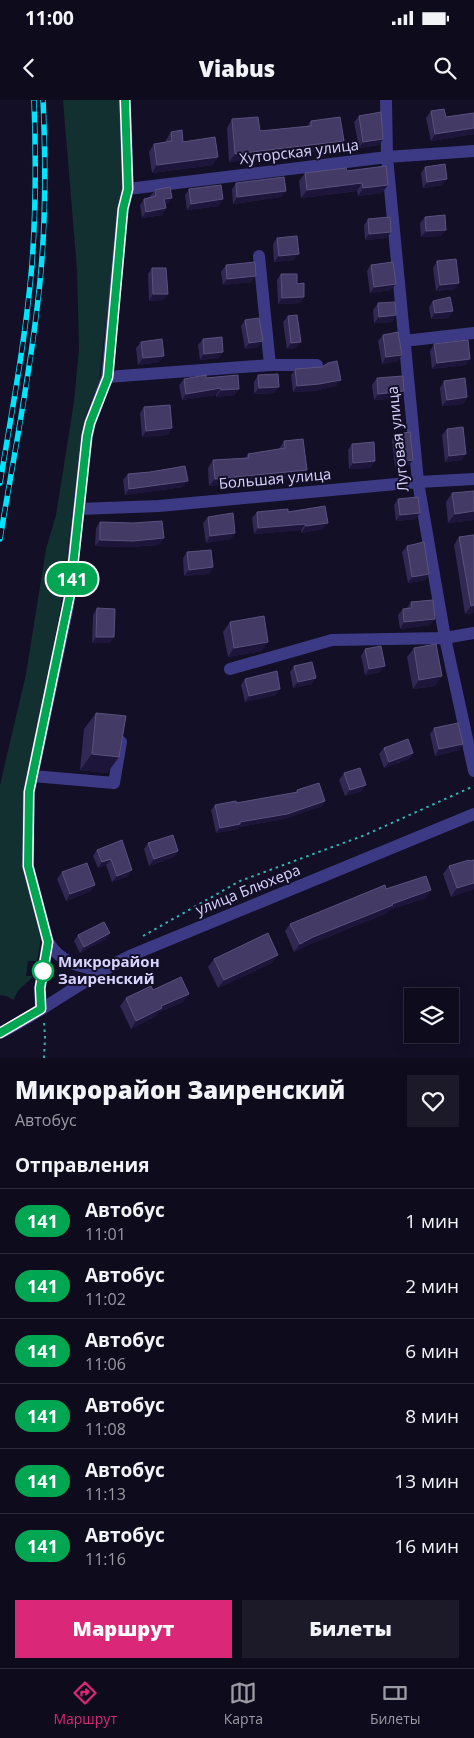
<!DOCTYPE html>
<html lang="ru">
<meta charset="utf-8">
<style>
:root{--surface:#0e0b1c;--page:#1c1929;--text:#f1f3f6;--muted:#9b9ba3;--line:#2e2b3b;--accent:#db2777}
body{margin:0;font-family:"Open Sans",sans-serif;background:var(--page);color:var(--text);height:100vh;display:flex;flex-direction:column;font-size:19px;white-space:nowrap}
*{box-sizing:border-box;margin:0}
p{font-size:16px;color:var(--muted)}
.icon{flex:none;width:28px;height:28px;fill:none;stroke:currentColor;stroke-width:2;stroke-linecap:round;stroke-linejoin:round}
.map{position:relative;height:958px;overflow:hidden}
.panel{display:flex;flex-direction:column;background:var(--surface);flex:1}
.panel>*{flex:none}
.badge{padding:0 10px;border-radius:16px;font-size:18px;line-height:32px}
.fabs{position:absolute;left:404px;top:888px;display:grid;gap:10px}
.fabs a{display:grid;place-items:center;width:55px;height:55px;border-radius:0px;background:var(--surface);box-shadow:0 2px 12px #0003,0 0 0 1px var(--line);font-size:25px}
.map>.badge{position:absolute;translate:-50% -50%;box-shadow:0 0 0 2px #fff}
h2{padding:0 15px;font-size:19px;line-height:45px}
.round{display:grid;place-items:center;flex:none;width:52px;height:52px;border-radius:0px;background:var(--page)}
.summary{display:flex;align-items:center;justify-content:space-between;height:85px;padding:0 15px}
h1{font-size:24px;font-weight:800;line-height:38px}
.cta{display:flex;gap:10px;margin-top:auto;padding:10px 15px}
.cta a{flex:1;height:58px;border-radius:0px;background:var(--accent);color:#fff;font-size:20px;font-weight:800;line-height:58px;text-align:center}
.cta a+a{background:var(--page);color:var(--text)}
ul{padding:0;list-style:none}
li{display:flex;align-items:center;gap:15px;height:65px;padding:0 15px;border-top:1px solid var(--line)}
li div{flex:1}
li b{display:block;font-size:19px}
li em{font-style:normal}
li .badge{min-width:55px;font-weight:700;text-align:center}
.status{display:flex;justify-content:space-between;align-items:center;height:35px;padding:0 25px;background:var(--surface);direction:ltr}
.status svg{height:14px;fill:currentColor}
header{display:flex;justify-content:space-between;align-items:center;height:65px;padding:0 15px;background:var(--surface);font-size:22px;font-weight:800}
.tab-bar{display:flex;justify-content:space-around;align-items:center;height:70px;border-top:1px solid var(--line);background:var(--surface);font-size:14px;color:var(--muted)}
.tab-bar a{display:grid;justify-items:center;gap:2px}
.tab-bar .selected{color:var(--accent)}
.map>svg:first-child{display:block}
.green{fill:#12302f}
.lines{fill:none;stroke-linecap:round;stroke-linejoin:round}
.path{stroke:#2fb8b0;stroke-width:2;stroke-dasharray:2.5 4;stroke-linecap:butt}
.minor{stroke:#3d3a85;stroke-width:12}
.rail-casing{stroke:#00e5ff;stroke-width:5.5}
.rail{stroke:#130f26;stroke-width:4;stroke-dasharray:11;stroke-linecap:butt}
.wall{fill:#312854}
.shaded-wall{fill:#1d163a}
.building{fill:#433a66;stroke:#5a527e}
.line-casing{stroke:#fff;stroke-width:11}
.line{stroke:#00a651;stroke-width:8}
.stop-dot{fill:#fff;stroke:#00a651;stroke-width:2.5}
.labels{text-anchor:middle;stroke-width:4;stroke-linejoin:round;paint-order:stroke}
.street-label{font-size:15px;fill:#d9d4ff;stroke:#130f26}
.stop-label{font-size:15px;font-weight:bold;fill:#d9d4ff;stroke:#130f26;text-anchor:start}
</style>
<div class="status"><b>11:00</b><svg viewBox="0 0 49 12"><path d="M0 12V9h3v3zM5 12V6h3v6zM10 12V3h3v9zM15 12V0h3v12zM26 1h20v11H26zM47 4h2v5h-2z"/></svg></div>
<header><svg class="icon" aria-label="back" viewBox="0 0 24 24"><path d="M15 5l-7 7 7 7"/></svg>Viabus<svg class="icon" aria-label="search" viewBox="0 0 24 24"><circle cx="10" cy="10" r="6"/><path d="M15 15l6 6"/></svg></header>
<div class="map">
<svg width="474" height="958" viewBox="0 0 474 958">
<rect width="100%" height="100%" fill="#130f26"/>
<path class="green" d="M63,0h57l5,81 -6,25 -20,176 -12,30 -7,34 -19,160 -35,186 15,146 -4,23h-9l-2,15h7c-7,9 -17,13 -19,24l-8,-4 -6,-1v-210l26,-111 20,-125 10,-34 18,-113 5,-54 -2,-78z"/>
<g class="lines">
<path class="path" d="M143,836l97,-55 125,-46 109,-49
M44,958l1,-20 -1,-17"/>
<path class="minor" d="M386,0l1,57 31,325 27,156 29,133
M128,89l259,-32 87,-6
M259,156l11,109
M404,241l70,-8
M107,277l163,-12h47
M79,409l80,-3 259,-24 56,-3
M230,569l102,-29 113,-2 29,-5
M33,676l81,7 7,-41
M102,870c-23,-3 -41,-7 -54,-28l-20,-76 1,-74 39,-186 19,-170 3,-13 17,-46 16,-168 5,-20 -3,-89
M41,909l-1,-21 8,-46
M0,933c46,-23 86,-56 132,-78l342,-141"/>
<defs>
<path id="rail" d="M0,383c12,-73 26,-146 32,-219 4,-55 4,-109 2,-164
M0,439c13,-79 29,-158 38,-239 8,-66 8,-133 5,-200"/>
</defs>
<use href="#rail" class="rail-casing"/>
<use href="#rail" class="rail"/>
</g>
<path class="wall" d="M431,11l15,6 28,-4v21l-43,7 -5,-23z
M359,16l24,23 -4,6 -20,3 -5,-26z
M232,19l28,12 47,-5 4,-5 33,20 -6,8 -109,13 -2,-34z
M171,32l12,10 30,23 -61,8 -3,-21 5,-8 12,-2v-2z
M425,67l18,18 -20,3 -2,-15z
M347,71l41,14 -6,8 -24,3 -1,-5 -56,7 -2,-17 6,-8z
M236,83l50,8 -5,6 -48,7 -1,-15z
M189,89l30,17 -32,4 -2,-15z
M155,90l13,14h-3l1,4 -4,7 -20,3 -2,-13 4,-6 6,-2v-1z
M425,117l21,13 -5,6 -20,1 -1,-14z
M368,119l19,19 -22,2 -1,-15z
M277,138l17,22 -20,2 -1,-18z
M437,161l18,28 -19,2 -3,-23z
M226,165l26,17 -29,3 -2,-13z
M371,165l20,25 -21,3 -3,-22z
M152,168l16,26 -5,6 -14,1 -1,-27z
M281,174l23,23 -4,6 -22,1 -1,-24z
M433,201l20,10 -5,7 -17,1 -2,-12z
M378,203l18,12 -4,7 -18,1 -1,-13z
M288,216l8,32 -9,1 -4,-27z
M245,220l13,27 -13,2 -4,-23z
M383,235l19,20 -4,6 -16,3 -4,-23z
M203,239l16,19 -19,2 -2,-15z
M141,242l18,20 -21,3 -2,-17z
M434,244l32,21 -34,4 -2,-18z
M295,269l41,17 -22,5 -21,1 -2,-17z
M258,275l16,18 -20,1v-12z
M206,278l29,17 -19,2v-2l-34,5 -3,-15 5,-6z
M377,278l23,20 -26,2 -2,-15z
M444,281l23,16 -4,7 -21,2 -2,-18z
M144,307l24,28 -26,2 -2,-24z
M447,329l15,31 -17,2 -3,-27z
M396,334l17,26 -5,6 -13,1 -3,-27z
M284,341l17,36 -92,9 -1,-18 5,-8 32,-2 3,-4 31,-5z
M352,344l23,17 -5,7 -21,1 -1,-19z
M128,374l55,13 -58,8 -2,-15z
M474,391v29l-26,3 -2,-21 6,-9z
M398,399l18,20 -20,2 -2,-16z
M257,412h31l35,17 -22,4v-3l-47,4 -2,-16z
M208,417l27,16 -4,6 -25,4 -3,-20z
M100,422l59,23 -30,2 -34,-1 1,-18z
M474,435v78l-9,1 -11,-69 5,-8z
M407,446l22,28 -4,6 -17,3 -6,-31z
M187,452l26,15 -4,7 -25,2 -1,-18z
M411,502l24,17 -5,6 -30,4 -2,-14 5,-6 4,-1z
M97,508l13,35h-18l1,-28z
M230,522l32,29 -34,6 -5,-25z
M414,548l21,38 -22,3 -6,-32z
M365,549l15,23 -15,3 -4,-19z
M294,566l22,12 -5,6 -18,4 -3,-16z
M245,579l31,16 -31,7 -4,-17z
M96,613l23,44 -12,16 -27,-3 4,-41z
M434,628l29,16 -4,6 -24,6 -5,-22z
M384,648l29,5 -4,6 -25,9 -5,-14z
M344,673l18,18 -17,5 -6,-16z
M297,690l28,11 -3,5 -38,13 -45,8 -2,2 -21,4 -5,-23 4,-5 21,-2 59,-10z
M122,740l6,36 -16,6 -6,-17 -8,3 -5,-12 4,-6z
M148,743l30,8 -4,6 -25,9 -5,-17z
M474,760v29l-23,8 -8,-23 6,-8z
M62,772l29,19 -25,10 -9,-22z
M386,789l40,9 -37,12 -2,3 -79,32 -14,7 -9,-21 5,-7z
M110,833l-4,6 -26,14 -6,-12 4,-6z
M214,859l58,4 -54,25 -10,-21z
M189,894l-6,8 -24,10 -3,4 -25,13 -11,-23 6,-8z"/>
<path class="shaded-wall" d="M474,28v6l-43,7 4,-7z
M383,39l-4,6 -20,3 4,-6z
M344,41l-6,8 -109,13 6,-8z
M218,57l-5,8 -61,8 5,-8z
M447,79l-4,6 -20,3 4,-6z
M362,83l-5,8 -56,7 6,-8z
M388,85l-6,8 -24,3 5,-8z
M286,91l-5,6 -48,7 4,-7z
M172,98l-4,6 -8,1 4,-6z
M223,99l-4,7 -32,4 4,-6z
M166,108l-4,7 -20,3 4,-6z
M446,130l-5,6 -20,1 5,-6z
M391,132l-4,6 -22,2 4,-6z
M299,154l-5,6 -20,2 5,-6z
M256,176l-4,6 -29,3 4,-6z
M459,183l-4,6 -19,2 4,-6z
M396,184l-5,6 -21,3 4,-6z
M153,194h15l-5,6 -14,1z
M304,197l-4,6 -22,1 4,-6z
M453,211l-5,7 -17,1 4,-6z
M396,215l-4,7 -18,1 5,-6z
M263,241l-5,6 -13,2 4,-6z
M301,242l-5,6 -9,1 4,-6z
M223,252l-4,6 -19,2 4,-6z
M402,255l-4,6 -16,3 4,-7z
M164,256l-5,6 -21,3 5,-7z
M470,259l-4,6 -34,4 5,-6z
M341,280l-5,6 -22,5 -21,1 4,-6z
M279,287l-5,6 -20,1 5,-6z
M221,288l-5,7 -34,5 4,-6z
M239,289l-4,6 -19,2 5,-7z
M404,291l-4,7 -26,2 4,-6z
M467,297l-4,7 -21,2 5,-6z
M172,328l-4,7 -26,2 4,-6z
M466,354l-4,6 -17,2 4,-6z
M413,360l-5,6 -13,1 4,-6z
M375,361l-5,7 -21,1 4,-6z
M307,370l-6,7 -92,9 6,-7z
M188,381l-5,6 -58,8 4,-6z
M474,411v9l-26,3 7,-9z
M420,413l-4,6 -20,2 4,-6z
M328,423l-5,6 -22,4 5,-7z
M305,424l-4,6 -47,4 4,-6z
M235,433l-4,6 -25,4 4,-7z
M164,438l-5,7 -30,2 -34,-1 5,-6z
M213,467l-4,7 -25,2 5,-6z
M429,474l-4,6 -17,3 4,-6z
M474,505v8l-9,1 6,-8z
M435,519l-5,6 -30,4 4,-7z
M96,537h18l-4,6h-18z
M268,542l-6,9 -34,6 6,-9z
M385,566l-5,6 -15,3 4,-6z
M442,576l-7,10 -22,3 6,-9z
M316,578l-5,6 -18,4 5,-6z
M280,589l-4,6 -31,7 4,-6z
M463,644l-4,6 -24,6 4,-7z
M413,653l-4,6 -25,9 5,-6z
M92,654l27,3 -12,16 -27,-3z
M366,685l-4,6 -17,5 5,-6z
M325,701l-3,5 -38,13 -45,8 -2,2 -21,4 4,-5 20,-6z
M178,751l-4,6 -25,9 5,-7z
M111,759l-5,6 -8,3 4,-6z
M132,770l-4,6 -16,6 5,-6z
M474,783v6l-23,8 6,-9z
M95,785l-4,6 -25,10 4,-7z
M431,790l-5,8 -37,12 -2,3 -79,32 -14,7 6,-8 13,-7 79,-33z
M110,833l-4,6 -26,14 4,-6z
M278,855l-6,8 -54,25 6,-8z
M189,894l-6,8 -24,10 -3,4 -25,13 5,-8 25,-15z"/>
<path class="building" d="M444,9l2,8 28,-4v15l-39,6 -4,-23z
M381,12l2,27 -20,3 -4,-26z
M258,17l2,14 51,-5v-5l29,-4 4,24 -109,13 -3,-35z
M182,30l1,12 32,-5 3,20 -61,8 -3,-21 18,-3 -1,-9z
M445,64l2,15 -20,3 -2,-15z
M386,66l2,19 -25,3 -1,-5 -55,7 -2,-17 41,-5 1,3z
M284,77l2,14 -49,6 -1,-14z
M221,85l2,14 -32,5 -2,-15z
M170,87l2,11 -8,1 2,9 -20,4 -2,-13 12,-3 -1,-6z
M445,115l1,15 -20,1 -1,-14z
M390,117l1,15 -22,2 -1,-15z
M297,136l2,18 -20,2 -2,-18z
M456,159l3,24 -19,2 -3,-24z
M255,162l1,14 -29,3 -1,-14z
M393,162l3,22 -22,3 -3,-22z
M152,168h14l2,26h-15z
M281,174h16v10l7,-1v14l-22,1z
M450,197l3,14 -18,2 -2,-12z
M395,202l1,13 -17,2 -1,-14z
M297,215l4,27 -10,1 -3,-27z
M259,218l4,23 -14,2 -4,-23z
M398,232l4,23 -16,2 -3,-22z
M222,237l1,15 -19,2 -1,-15z
M162,239l2,17 -21,2 -2,-16z
M468,240l2,19 -33,4 -3,-19z
M337,261l4,19 -22,4 -22,2 -2,-17 27,-2 6,-4z
M278,274l1,13 -20,1 -1,-13z
M206,275v3l32,-3 1,14 -18,1v-2l-35,6 -2,-15z
M403,276l1,15 -26,3 -1,-16z
M465,278l2,19 -20,3 -3,-19z
M170,305l2,23 -26,3 -2,-24z
M463,327l3,27 -17,2 -2,-27z
M410,332l3,28 -14,1 -3,-27z
M303,339l4,31 -92,9 -2,-19 36,-2 -1,-4 37,-6 -1,-7z
M374,342l1,19 -22,2 -1,-19z
M185,366l3,15 -59,8 -1,-15 22,-2z
M474,391v20l-19,3 -3,-21z
M418,397l2,16 -20,2 -2,-16z
M325,406l3,17 -22,3 -1,-2 -47,4 -1,-16 31,-3v3z
M233,413l2,20 -25,3 -2,-19z
M162,421l2,17 -31,3 -33,-1v-18l33,1z
M474,435v70l-3,1 -12,-69z
M424,442l5,32 -17,3 -5,-31z
M211,450l2,17 -24,3 -2,-18z
M433,500l2,19 -31,3 -1,-13 9,-1 -1,-6z
M97,508l18,1 -1,28h-18z
M264,516l4,26 -34,6 -4,-26z
M436,544l6,32 -23,4 -5,-32z
M381,546l4,20 -16,3 -4,-20z
M312,562l4,16 -18,4 -4,-16z
M277,571l3,18 -31,7 -4,-17z
M96,613l30,3 -7,41 -27,-3z
M458,623l5,21 -24,5 -5,-21z
M408,639l5,14 -24,9 -5,-14z
M360,668l6,17 -16,5 -6,-17z
M319,683l6,18 -38,13 -47,8v2l-20,4 -5,-23 21,-4v2l62,-11 -1,-2z
M173,735l5,16 -24,8 -6,-16z
M122,740l10,30 -15,6 -6,-17 -9,3 -5,-12z
M469,760l1,1 4,-1v23l-17,5 -8,-22z
M87,763l8,22 -25,9 -8,-22z
M426,776l5,14 -39,14 1,1 -80,32 -13,7 -10,-20 95,-39 1,4z
M104,822l6,11 -26,14 -6,-12z
M268,833l10,22 -54,25 -10,-21z
M181,877l8,17 -28,12 1,2 -26,13 -10,-23 25,-12 2,4z"/>
<g class="lines">
<defs>
<path id="line" d="M0,933l41,-24 -1,-21 8,-46 -20,-76 1,-74 41,-198 17,-158 3,-13 18,-46 15,-168 5,-20 -3,-89"/>
</defs>
<use href="#line" class="line-casing"/>
<use href="#line" class="line"/>
</g>
<circle class="stop-dot" cx="43" cy="871" r="10"/>
<g class="labels">
<g class="street-label">
<text transform="translate(299 52) rotate(-7)" y="5">Хуторская улица</text>
<text transform="translate(398 339) rotate(-96)" y="5">Луговая улица</text>
<text transform="translate(275 379) rotate(-5)" y="5">Большая улица</text>
<text transform="translate(248 790) rotate(-22)" y="5">улица Блюхера</text>
</g>
<g class="stop-label">
<text x="58" y="867">Микрорайон<tspan x="58" dy="17">Заиренский</tspan></text>
</g>
</g>
</svg>
<div class="fabs">
<a><svg class="icon" aria-label="layers" viewBox="0 0 24 24"><path d="M12 4l9 5-9 5-9-5zM3 14l9 5 9-5"/></svg></a>
</div>
<b class="badge" style="left:72px;top:479px;background:#00a651;color:#fff">141</b>
</div>
<section class="panel">
<div class="summary"><div><h1>Микрорайон Заиренский</h1><p>Автобус</p></div><a class="round"><svg class="icon" aria-label="heart" viewBox="0 0 24 24"><path d="M12 20l-8-8c-3-5 5-10 8-4 3-6 11-1 8 4z"/></svg></a></div>
<h2>Отправления</h2>
<ul>
<li><span class="badge" style="background:#00a651;color:#fff">141</span><div><b>Автобус</b><p>11:01</p></div><em>1 мин</em></li>
<li><span class="badge" style="background:#00a651;color:#fff">141</span><div><b>Автобус</b><p>11:02</p></div><em>2 мин</em></li>
<li><span class="badge" style="background:#00a651;color:#fff">141</span><div><b>Автобус</b><p>11:06</p></div><em>6 мин</em></li>
<li><span class="badge" style="background:#00a651;color:#fff">141</span><div><b>Автобус</b><p>11:08</p></div><em>8 мин</em></li>
<li><span class="badge" style="background:#00a651;color:#fff">141</span><div><b>Автобус</b><p>11:13</p></div><em>13 мин</em></li>
<li><span class="badge" style="background:#00a651;color:#fff">141</span><div><b>Автобус</b><p>11:16</p></div><em>16 мин</em></li>
</ul>
<div class="cta"><a>Маршрут</a><a>Билеты</a></div>
</section>
<nav class="tab-bar">
<a class="selected"><svg class="icon" aria-label="directions" viewBox="0 0 24 24"><path d="M12 3l9 9-9 9-9-9zM9 14v-3h6M13 9l2 2-2 2"/></svg>Маршрут</a>
<a><svg class="icon" aria-label="map" viewBox="0 0 24 24"><path d="M3 6l6-2 6 2 6-2v14l-6 2-6-2-6 2zM9 4v14M15 6v14"/></svg>Карта</a>
<a><svg class="icon" aria-label="tickets" viewBox="0 0 24 24"><path d="M3 7h18v10H3zM15 7v10"/></svg>Билеты</a>
</nav>
